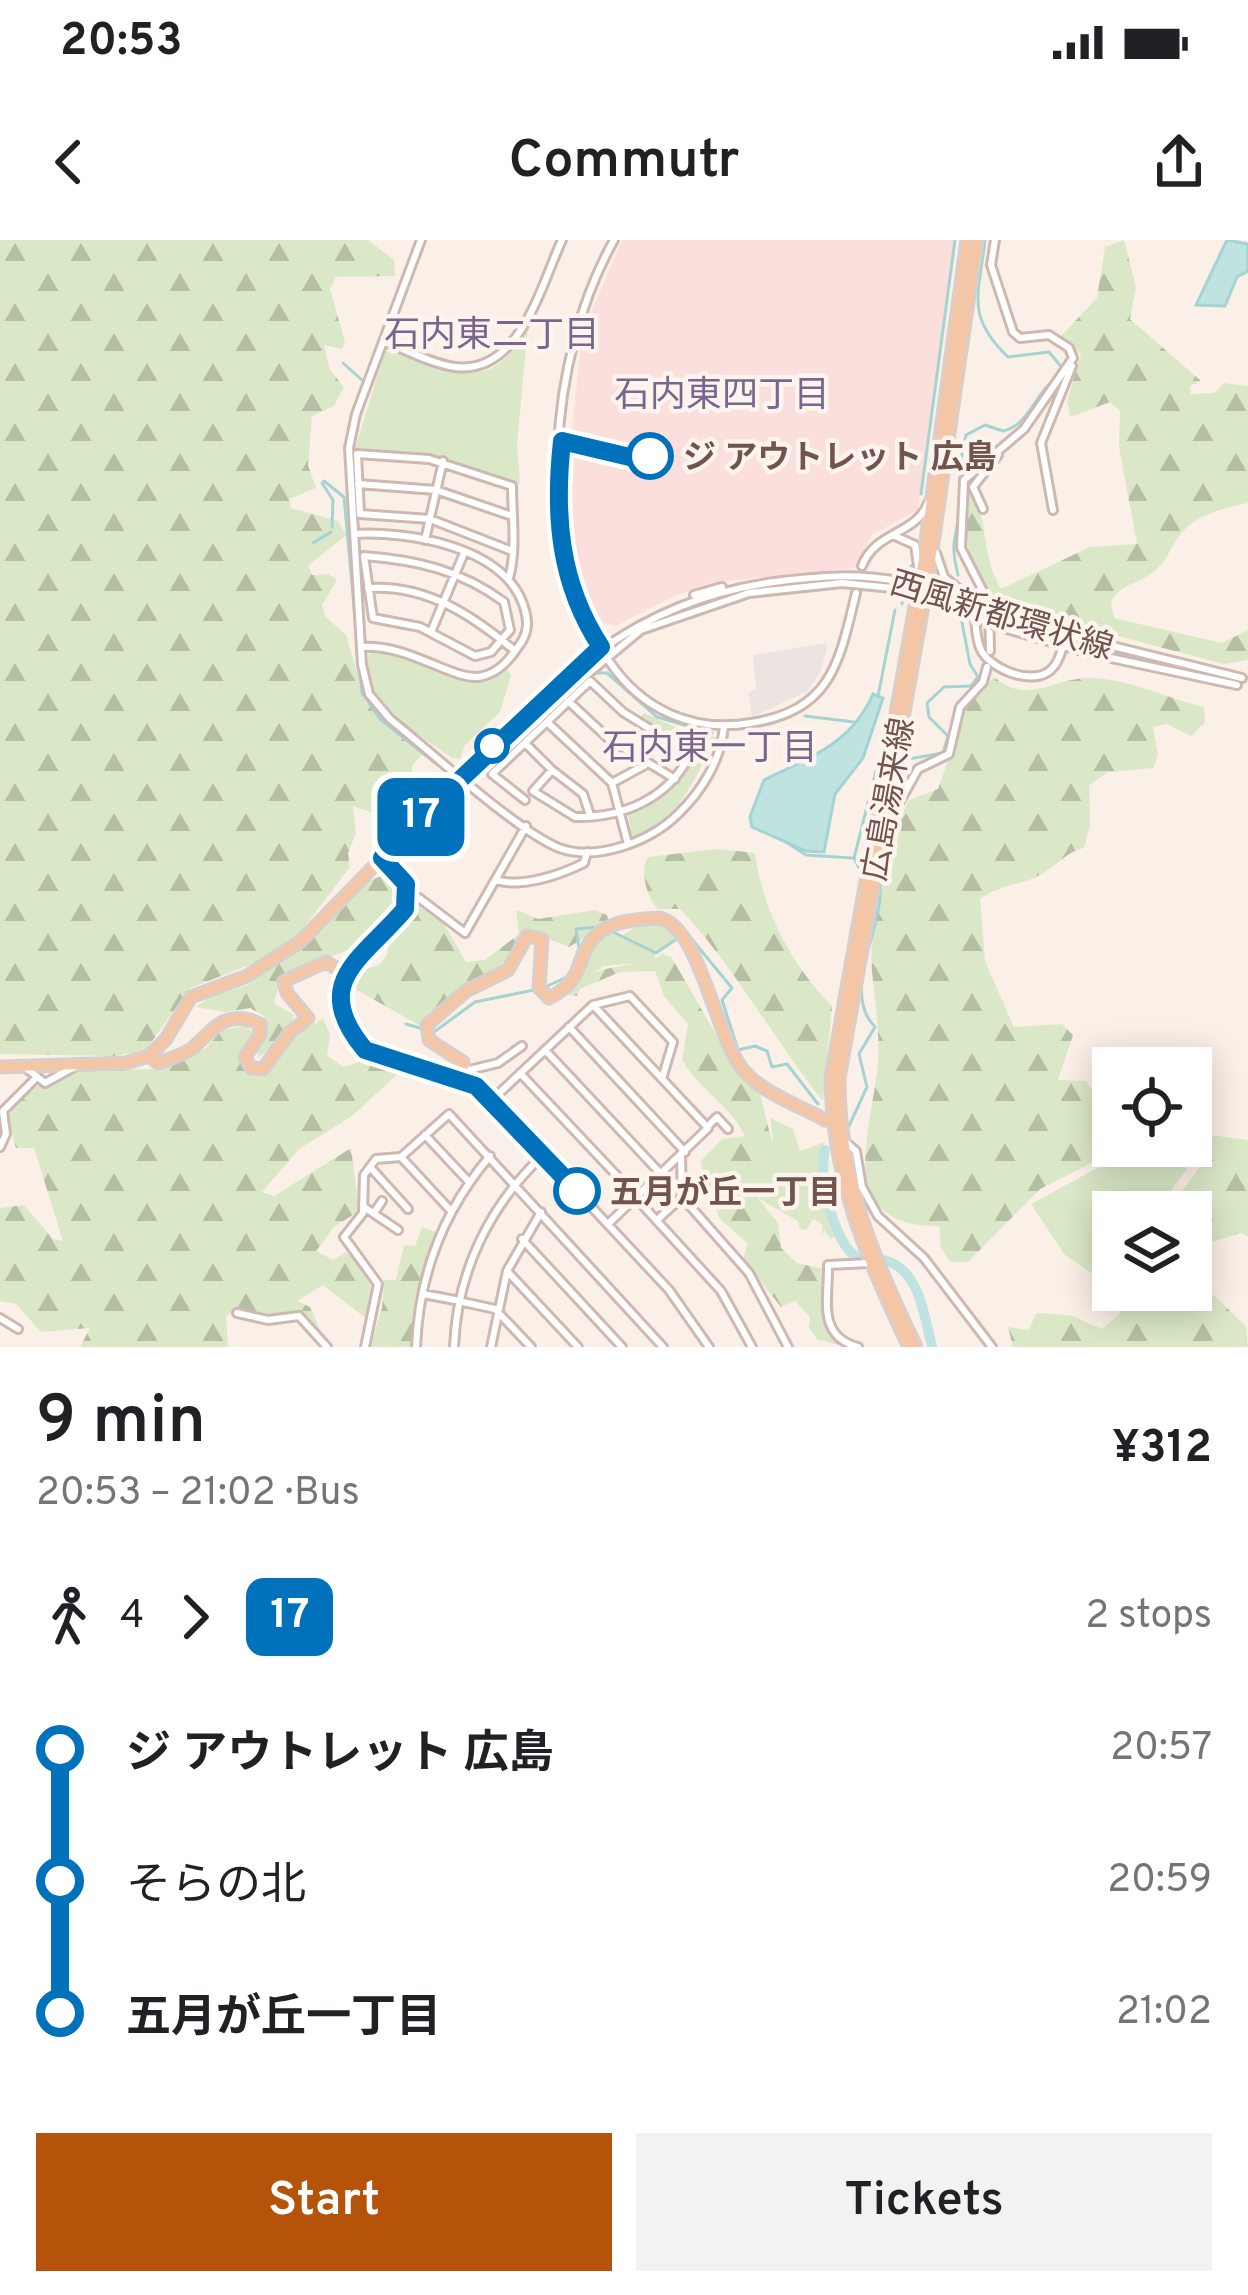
<!DOCTYPE html>
<meta charset="utf-8">
<style>
:root{--surface:#fff;--page:#f2f2f2;--text:#202124;--muted:#757577;--accent:#b45309}
body{margin:0;font-family:Overpass,"Noto Sans JP",sans-serif;background:var(--page);color:var(--text);height:100vh;display:flex;flex-direction:column;font-size:45px;white-space:nowrap}
*{box-sizing:border-box;margin:0}
p{font-size:39px;color:var(--muted)}
.icon{flex:none;width:66px;height:66px;fill:none;stroke:currentColor;stroke-width:2;stroke-linecap:round;stroke-linejoin:round}
.map{position:relative;height:1107px;overflow:hidden}
.side{display:flex;flex-direction:column;background:var(--surface);flex:1}
.side>*{flex:none}
.badge{padding:0 24px;border-radius:18px;font-size:42px;line-height:78px}
.tools{position:absolute;left:1092px;top:807px;display:grid;gap:24px}
.tools a{display:grid;place-items:center;width:120px;height:120px;border-radius:0px;background:var(--surface);box-shadow:0 6px 30px #0003;font-size:60px}
.map>.badge{position:absolute;translate:-50% -50%;box-shadow:0 0 0 6px #fff}
.legs{display:flex;align-items:center;gap:18px;height:132px;padding:0 36px;font-size:39px}
.legs p{margin-inline-start:auto}
.overview{display:flex;align-items:center;justify-content:space-between;height:204px;padding:0 36px}
h1{font-size:66px;font-weight:600;line-height:90px}
.action{display:flex;gap:24px;margin-top:auto;padding:24px 36px}
.action a{flex:1;height:138px;border-radius:0px;background:var(--accent);color:#fff;font-size:48px;font-weight:600;line-height:138px;text-align:center}
.action a+a{background:var(--page);color:var(--text)}
ul{padding:0 36px;list-style:none}
li{display:flex;align-items:center;gap:42px;height:132px;font-size:45px}
li i{display:grid;place-items:center;width:18px;height:100%;margin:0 15px;background:currentColor}
li i::after{content:'';width:30px;height:30px;margin:-15px;border:9px solid;border-radius:50%;background:var(--surface)}
li p{margin-inline-start:auto}
li:first-child i{background:linear-gradient(#0000 50%,currentColor 0)}
li:last-child i{background:linear-gradient(currentColor 50%,#0000 0)}
.status{display:flex;justify-content:space-between;align-items:center;height:84px;padding:0 60px;background:var(--surface);direction:ltr}
.status svg{height:33px;fill:currentColor}
header{display:flex;justify-content:space-between;align-items:center;height:156px;padding:0 36px;background:var(--surface);font-size:54px;font-weight:600}
.map>svg:first-child{display:block}
.commercial{fill:#fadfdd}
.industrial{fill:#ece4e1}
.green{fill:#dbe8c7}
.forest{fill:url(#forest-firs)}
.water{fill:#bee3e1;stroke:#a4d4d2;stroke-width:3}
.lines{fill:none;stroke-linecap:round;stroke-linejoin:round}
.stream{stroke:#a4d4d2;stroke-width:3}
.river{stroke:#bee3e1;stroke-width:10}
.minor-casing{stroke:#ceb8b2;stroke-width:12}
.major-casing{stroke:#d8cfcd;stroke-width:15}
.minor{stroke:#fff;stroke-width:6}
.major{stroke:#f4c6a5;stroke-width:9}
.minor-bridge-casing{stroke:#ceb8b2;stroke-width:12;stroke-linecap:butt}
.minor-bridge{stroke:#fff;stroke-width:6}
.line-1-casing{stroke:#fff;stroke-width:27}
.line-1{stroke:#0072bc;stroke-width:18}
.stop-1-dot{fill:#fff;stroke:#0072bc;stroke-width:6}
.labels{text-anchor:middle;stroke-width:9;stroke-linejoin:round;paint-order:stroke}
.stop-label{font-size:33px;font-weight:bold;fill:#73534e;stroke:#fef4ee;text-anchor:start}
.street-label{font-size:33px;fill:#73534e;stroke:#fef4ee}
.neighbourhood-label{font-size:36px;fill:#79668f;stroke:#fef4ee}
</style>
<div class="status"><b>20:53</b><svg viewBox="0 0 49 12"><path d="M0 12V9h3v3zM5 12V6h3v6zM10 12V3h3v9zM15 12V0h3v12zM26 1h20v11H26zM47 4h2v5h-2z"/></svg></div>
<header><svg class="icon" aria-label="back" viewBox="0 0 24 24"><path d="M15 5l-7 7 7 7"/></svg>Commutr<svg class="icon" aria-label="share" viewBox="0 0 24 24"><path d="M12 15V3M7 8l5-5 5 5M5 13v7h14v-7"/></svg></header>
<div class="map">
<svg width="1248" height="1107" viewBox="0 0 1248 1107">
<defs>
<pattern id="forest-firs" width="22" height="20" patternUnits="userSpaceOnUse" patternTransform="scale(3)"><rect width="22" height="20" fill="#dbe8c7"/><path d="M5 1l3.5 6h-7zM16 11l3.5 6h-7z" fill="#b6bfa4"/></pattern>
</defs>
<rect width="100%" height="100%" fill="#fbf0e8"/>
<path class="commercial" d="M622,0h332l-36,270 -46,25 -17,33 -128,13 -51,14 -60,31 -21,-5 -24,-69 -5,-66 16,-152z"/>
<path class="industrial" d="M828,403l-7,28 -13,20 -56,26 -4,-25 8,-2 -3,-35z"/>
<path class="green" d="M528,87l-11,116 3,41 -78,-25 -88,-7 31,-101c58,-1 96,62 143,-24z
M370,411c48,1 94,53 137,18l4,7 -11,36 -35,33 -5,14 -8,-1c-32,-24 -100,-59 -82,-107z
M644,473l49,22 24,2c-24,42 -34,81 -85,100l-5,-26 40,-17 28,-41 -56,-32z
M655,683l25,12 -24,17 -3,10 -49,4 -36,25 34,-61 21,5 17,-11z
M770,878l23,11 7,22 25,-9 -7,16 17,79 -5,2 -5,-9 -3,5 1,-10 -10,-6 -7,11 -6,-1 -2,-8 -37,-21 -18,-20 9,-5 21,-37z
M1138,906h25l24,23 -32,43h-42v76l-49,-34 -33,-50z"/>
<path class="forest" d="M0,0h368l26,20 1,16 -59,1 -6,12 15,53 -3,7 -18,-4 6,25 14,17 -10,19 -22,10 -4,49 8,23 -27,11 2,9 47,13 8,14 -38,31 4,9 17,-1 8,6 -15,25 3,11 21,19 20,68 57,51 -11,12v15l31,-3 -50,42 -40,-14 3,27 -8,20 2,14 -51,67 -42,28 -67,26 -45,63 -32,5 -113,-2z
M1124,0l12,47 -6,32 71,62 -11,5 1,8 23,-1 10,-10 24,3v117c-20,4 -48,11 -63,26 -15,15 -16,34 -36,46 -17,11 -28,9 -38,27l3,16 108,25 26,-13v30l-24,4 -224,-59c-41,-27 -32,-80 -34,-122l15,-11c-17,24 -1,29 2,52 4,26 5,41 18,65l89,-42 47,-3 -18,-97 1,-36 -10,-9 -40,15 -3,-16 14,-47 -21,-17 37,-39 8,-51z
M994,437c36,30 59,-1 99,1 39,2 73,20 111,29l1,15 -14,14 -24,-12 -14,3 5,28 -5,13 -45,4 -19,13 1,40 -6,23c-18,4 -25,16 -41,25 -20,13 -41,10 -63,26l5,62 29,66 48,-3 11,11 -15,45 28,1 15,23 12,-9v51h12l-85,43 -72,73h-18l-9,-14 -2,-22c-30,0 -55,-5 -69,-35 -13,-28 5,-93 8,-127 2,-33 -3,-61 -6,-93 -4,-39 18,-136 37,-171l29,-11 28,-80z
M717,609l38,4c7,56 37,113 77,153l-9,95c-49,-61 -91,-138 -143,-192h-23c-10,-13 -18,-38 -9,-52z
M382,636l15,16c-9,83 -118,48 -122,112l19,11c-5,19 -19,33 -36,42l-2,-8 12,-21 -4,-12 -14,-8 -24,4 -30,-5 15,-11 37,-11 73,-54 46,-50z
M416,662l27,20 23,40 19,-2 34,-26 -3,-24 22,9 57,-9 12,5 2,8 -40,24 -38,-15 -11,6 -26,38 -75,49 -71,-40 6,-15c43,-3 27,-18 44,-44 6,-9 13,-15 18,-24z
M663,714l9,4 57,99 30,32 14,58 -11,20 -18,14 34,42 3,25 16,15 27,6 1,53 22,25 -29,-7 -9,-13 1,-10 -15,-16 -14,6 -38,-48 5,-15 -29,-26 -19,-56 22,-23 23,-3c-16,-33 -45,-45 -63,-76l6,-36 -24,-28 -9,-25 -35,1 -40,17 -3,7 -10,-1c21,-35 66,-24 96,-41z
M323,779l7,15 -3,22 17,11 23,-8 35,11 -50,46 -53,33 -37,43 12,4 77,-48 8,63 -25,16 -18,24 17,9 13,-8c27,20 28,36 22,68l-45,-35 -26,16 13,6 13,30 -20,-22 -39,1 -24,-8 -14,8 2,31h-148l10,-19 -49,4 -25,-28 -16,-3v-93l24,-3 29,34 10,2 -29,-93h-18l-10,-35 19,-22 54,-21 81,-1 46,-21 16,-18 23,-4 10,7 -14,27 6,12 15,2 31,-39z
M1191,881l19,14 38,5v97l-7,-4 -38,12 -11,30 54,51 2,21h-235l-5,-20 20,3 9,-17 33,2 32,14 18,-15 2,-24h69v-78h-24l34,-47 -27,-19h17z
M422,987l14,5 -19,63 -5,52h-42l12,-39 2,-28h12l8,-35 11,1z"/>
<path class="water" d="M1227,0l21,4v27l-11,6 -12,29 -29,-1z
M873,454l10,4 -20,60 -28,36 -11,58 -18,-1 -54,-24 -2,-10 14,-37c48,-24 87,-36 109,-86z"/>
<g class="lines">
<path class="stream" d="M985,0c-6,54 -20,76 23,117l41,-5 14,17
M343,123l19,17
M324,241l20,16 18,196 18,26 59,47
M322,243l11,17 -1,27
M921,254l34,-254
M313,303l18,-11
M958,335c-9,-37 -1,-33 1,-65 2,-26 -1,-49 7,-75l19,-10 18,6c28,-7 31,-38 55,-54
M902,364l9,-38
M597,433h10l50,44 55,16
M878,456l17,-86
M805,476l49,6
M903,520l40,-7 5,-17 -19,-19 -2,-14 17,-16 27,-1 7,-9 -8,-13 -10,-52
M488,533l96,-92
M786,602l20,13 46,3
M859,628l-5,-10 22,-87
M611,691l45,22 22,-15
M690,697l42,51 -10,12 16,50 17,-4 12,5 5,16 15,-3 31,40
M543,748l26,-12 10,-28 -3,-19 22,-2
M406,784l28,8 41,-30 59,-12
M848,888l19,-41 -8,-33 16,-27c-35,-36 9,-98 5,-142"/>
<path class="river" d="M825,910c-7,25 9,95 32,107
M884,1020c36,9 40,56 48,87"/>
<defs>
<path id="minor" d="M421,0l-65,174 -7,34 13,217 7,29 21,25c39,31 128,113 169,129 38,14 92,-7 119,-34 24,-23 43,-54 46,-88
M614,0c-66,118 -82,305 -5,421 33,49 84,72 142,62 81,-13 88,-60 105,-130
M385,102c22,8 47,22 70,25 65,8 86,-82 107,-127
M358,244l78,6 76,26
M983,269l-10,-22 25,-32
M1053,270l-12,-67 31,-77
M354,294c54,-3 148,12 169,70 6,17 6,29 -5,43 -9,13 -19,25 -35,29 -27,8 -73,-33 -122,-29
M893,295l22,10 3,21
M425,300l18,-79
M936,313l8,24 27,22c6,16 3,33 9,49 8,20 49,37 68,24 11,-7 14,-23 17,-35
M364,316c52,4 97,14 140,46l6,28 -19,22 -16,4 -55,-29 -47,-9z
M862,326c13,-35 54,-31 66,-63
M509,338c8,-28 3,-63 3,-92l-83,-27 -72,-5 3,60 70,5 82,32
M368,348c58,-4 104,27 147,63
M694,355l28,-8
M999,378l243,60
M997,386l95,28 145,31
M431,392l33,-79
M990,411l-1,-48 -28,-55 3,-68 60,-51 49,-71 -4,-10 -20,-13 -29,3 -7,-6 -22,-67 4,-25
M568,461l41,38 66,40
M547,482l65,61 16,61
M525,503l27,27
M612,543l33,-18
M534,550l18,-20 31,24 7,21
M525,560l-33,-26 98,-93 33,31 67,42c-21,45 -68,64 -115,63l-42,-26
M887,573l8,-3 23,-41 31,-15 11,-47 23,-25 4,-15
M387,615l110,-106 144,-119 108,-37 93,-10 60,6
M383,617c22,-30 53,-51 78,-78 95,-100 171,-177 313,-197 44,-6 85,-9 129,0
M496,640c26,8 64,-5 88,-17l3,-11
M419,658l46,35 61,-107
M593,765l115,123 -100,96
M569,787l116,125
M545,810l116,124
M22,825l23,18 29,-16
M465,831l33,-8 24,-17
M520,833l117,124
M466,841l21,14 182,195 40,57
M492,860l101,-95 37,-9 43,46 -11,37
M707,887l10,-10 11,12
M425,895l44,47
M843,900l13,11 6,36 16,29 46,42 68,89
M0,907l6,-13 -3,-23 32,-32
M401,917l50,54
M370,927l38,42
M682,957l67,76 39,74
M636,958l85,93 31,56
M364,967l34,23
M374,973l8,-12
M657,980l25,-23 -1,-40
M522,999l100,108
M507,1031l71,76
M423,1054l32,6
M463,1062l32,7 36,38
M237,1073l31,7 31,-4 28,31
M0,1078l18,11
M365,1107l13,-63 -34,-47 19,-24 1,-38 12,-16 25,-2 48,-43 214,233
M416,1107c3,-72 27,-136 74,-191
M454,1107c3,-75 35,-141 89,-192
M491,1107l16,-76 34,-59
M858,1107c-42,-11 -29,-49 -30,-82l41,-2"/>
<path id="major" d="M149,816l9,7c11,-4 27,-8 36,-16 21,-20 33,-38 66,-23v11l-15,22 6,11 12,1 27,-37 18,-14 -21,-25 -3,-12 42,-19 18,11
M0,827l126,-4 23,-7 17,-17 25,-42 56,-21 54,-35 81,-83 24,26 1,21 -60,64 -6,16 2,22 28,48 93,25 -1,-18 -34,-22 -2,-15 39,-34 42,-21 19,-34 15,3 -3,49 10,10c56,-27 6,-77 111,-80 41,11 54,117 84,153 19,22 56,35 81,49l14,1
M909,1107c-43,-90 -77,-168 -78,-270l92,-515 44,-322
M916,1107c-42,-89 -77,-167 -77,-268l89,-501 49,-338"/>
</defs>
<use href="#minor" class="minor-casing"/>
<use href="#major" class="major-casing"/>
<use href="#minor" class="minor"/>
<use href="#major" class="major"/>
<defs>
<path id="minor-bridge" d="M903,342l96,36
M902,349l95,37"/>
</defs>
<use href="#minor-bridge" class="minor-bridge-casing"/>
<use href="#minor-bridge" class="minor-bridge"/>
</g>
<g class="lines">
<defs>
<path id="line-1" d="M577,951l-101,-105 -111,-36c-57,-68 -1,-92 40,-141l1,-25 -24,-26 12,-16 207,-195c-42,-64 -47,-132 -39,-206l76,18 12,-3"/>
</defs>
<use href="#line-1" class="line-1-casing"/>
<use href="#line-1" class="line-1"/>
</g>
<g class="stop-1-dot">
<circle cx="650" cy="216" r="21"/>
<circle cx="492" cy="506" r="15"/>
<circle cx="577" cy="951" r="21"/>
</g>
<g class="labels">
<g class="stop-label">
<text x="683" y="228">ジ アウトレット 広島</text>
<text x="610" y="963">五月が丘一丁目</text>
</g>
<g class="street-label">
<text transform="translate(1002 374) rotate(17)" y="12">西風新都環状線</text>
<text transform="translate(887 559) rotate(-80)" y="12">広島湯来線</text>
</g>
<g class="neighbourhood-label">
<text x="492" y="106">石内東二丁目</text>
<text x="722" y="166">石内東四丁目</text>
<text x="710" y="519">石内東一丁目</text>
</g>
</g>
</svg>
<div class="tools">
<a><svg class="icon" aria-label="locate" viewBox="0 0 24 24"><circle cx="12" cy="12" r="6"/><path d="M12 2v4M12 18v4M2 12h4M18 12h4"/></svg></a>
<a><svg class="icon" aria-label="layers" viewBox="0 0 24 24"><path d="M12 4l9 5-9 5-9-5zM3 14l9 5 9-5"/></svg></a>
</div>
<b class="badge" style="left:421px;top:577px;background:#0072bc;color:#fff">17</b>
</div>
<section class="side">
<div class="overview"><div><h1>9 min</h1><p>20:53 – 21:02 · Bus</p></div><b>¥312</b></div>
<div class="legs"><svg class="icon" aria-label="walk" viewBox="0 0 24 24"><circle cx="13" cy="4" r="2"/><path d="M13 8l-2 6 4 7M11 14l-3 7M7 12l3-4h3l4 4"/></svg>4<svg class="icon" aria-label="forward" viewBox="0 0 24 24"><path d="M9 5l7 7-7 7"/></svg><b class="badge" style="background:#0072bc;color:#fff">17</b><p>2 stops</p></div>
<ul>
<li><i style="color:#0072bc"></i><b>ジ アウトレット 広島</b><p>20:57</p></li>
<li><i style="color:#0072bc"></i><span>そらの北</span><p>20:59</p></li>
<li><i style="color:#0072bc"></i><b>五月が丘一丁目</b><p>21:02</p></li>
</ul>
<div class="action"><a>Start</a><a>Tickets</a></div>
</section>
